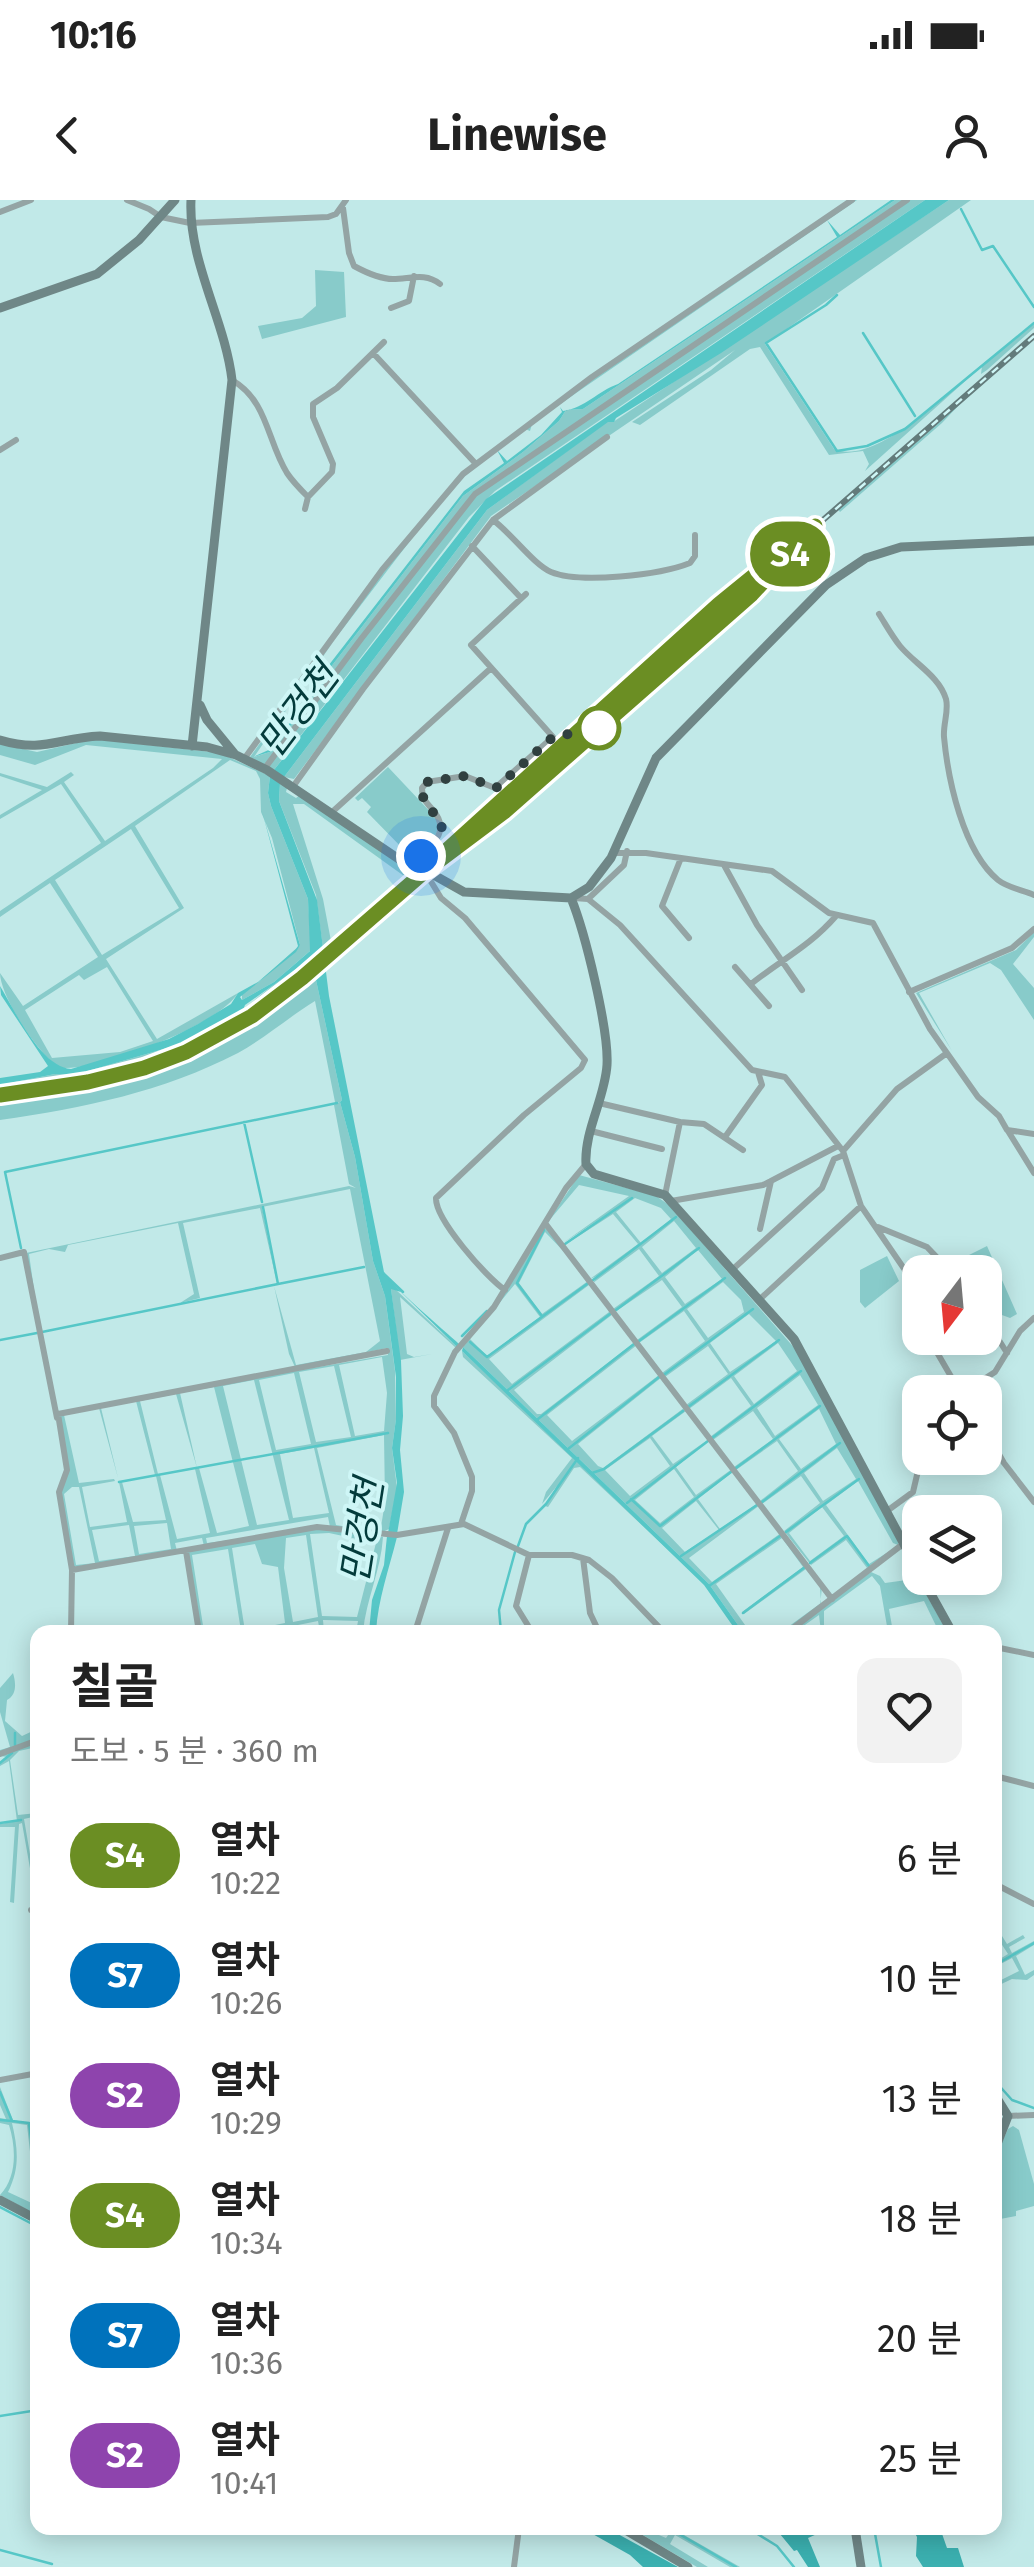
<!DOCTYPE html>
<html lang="ko">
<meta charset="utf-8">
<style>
:root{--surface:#fff;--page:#f2f2f2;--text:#222;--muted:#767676}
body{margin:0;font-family:"Fira Sans","Noto Sans KR",sans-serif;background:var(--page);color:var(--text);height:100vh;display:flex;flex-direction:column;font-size:38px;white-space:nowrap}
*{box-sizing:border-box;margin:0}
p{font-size:32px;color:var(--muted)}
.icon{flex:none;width:55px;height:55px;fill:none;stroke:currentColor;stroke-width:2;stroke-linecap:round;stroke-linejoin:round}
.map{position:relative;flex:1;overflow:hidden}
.side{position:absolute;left:30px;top:1425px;width:972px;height:910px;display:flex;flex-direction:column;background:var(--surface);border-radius:20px;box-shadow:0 5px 25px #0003}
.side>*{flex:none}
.badge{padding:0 20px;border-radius:32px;font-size:35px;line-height:65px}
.needle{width:65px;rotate:196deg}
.controls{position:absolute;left:902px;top:1055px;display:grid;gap:20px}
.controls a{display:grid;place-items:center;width:100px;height:100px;border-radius:20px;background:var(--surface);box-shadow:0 5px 25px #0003;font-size:50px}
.you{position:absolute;width:50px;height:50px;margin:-25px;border:8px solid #fff;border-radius:50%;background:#1a73e8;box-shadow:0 0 0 15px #1a73e833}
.map>.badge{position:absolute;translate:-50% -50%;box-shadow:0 0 0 5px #fff}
.round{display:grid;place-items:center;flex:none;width:105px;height:105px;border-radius:20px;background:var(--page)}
.headline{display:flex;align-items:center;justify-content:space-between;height:170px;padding:0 40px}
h1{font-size:48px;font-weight:700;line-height:75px}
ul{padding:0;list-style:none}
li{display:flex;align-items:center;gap:30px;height:120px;padding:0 40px}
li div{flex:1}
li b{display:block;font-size:38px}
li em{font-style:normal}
li .badge{min-width:110px;font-weight:700;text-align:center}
.status{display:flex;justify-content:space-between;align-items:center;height:70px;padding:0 50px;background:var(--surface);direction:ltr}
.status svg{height:28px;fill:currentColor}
header{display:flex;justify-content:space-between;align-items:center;height:130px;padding:0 40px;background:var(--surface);font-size:45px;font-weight:700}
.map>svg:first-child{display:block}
.green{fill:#88cbca;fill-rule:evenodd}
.forest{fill:#3bb0b0}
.water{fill:#56c7c7}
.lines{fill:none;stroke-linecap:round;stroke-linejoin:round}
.stream{stroke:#56c7c7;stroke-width:2.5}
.street{stroke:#94a4a4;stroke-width:6}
.secondary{stroke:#6f8787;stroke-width:9}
.rail-casing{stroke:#637b7b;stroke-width:6}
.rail{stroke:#cef6f6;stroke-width:2.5;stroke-dasharray:8;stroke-linecap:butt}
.line-casing{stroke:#fff;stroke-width:22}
.line{stroke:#6b8e23;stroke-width:15}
.walk{stroke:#304040;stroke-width:10;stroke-dasharray:0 18}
.stop-dot{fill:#fff;stroke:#6b8e23;stroke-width:5}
.labels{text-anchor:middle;stroke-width:8;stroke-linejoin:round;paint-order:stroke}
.water-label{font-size:38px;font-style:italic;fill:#033b3b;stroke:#cef6f6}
</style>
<div class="status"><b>10:16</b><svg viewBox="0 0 49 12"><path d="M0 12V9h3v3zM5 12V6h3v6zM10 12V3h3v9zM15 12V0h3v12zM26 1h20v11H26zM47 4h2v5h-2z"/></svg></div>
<header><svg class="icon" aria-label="back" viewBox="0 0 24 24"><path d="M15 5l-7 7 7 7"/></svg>Linewise<svg class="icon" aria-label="person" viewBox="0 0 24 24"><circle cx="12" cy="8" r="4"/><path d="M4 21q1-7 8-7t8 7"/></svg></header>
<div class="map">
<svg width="1034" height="2367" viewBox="0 0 1034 2367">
<rect width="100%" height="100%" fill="#c1e9e8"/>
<path class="green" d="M853,0h4l-278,191 -47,33 -2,7 -5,-2 -60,47 -36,40 -94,123 -81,118 19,-6 54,-79 136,-176 60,-44 36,-31 7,-11 17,-1 312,-209h11l-105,73 109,-73h15l-430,291 -26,26 -195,253 -24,-13 128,-178 83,-101 119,-90z
M949,0h22l-206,144 69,105c41,18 115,-58 145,-82 19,-16 37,-27 55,-43v4l-47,42 -6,4 1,-8 -117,105 4,-7 -6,-13 -34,4 -69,-108 -10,2 -110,76 -8,-3 79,-52 24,-20 -244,166 -197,263 -10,-2 203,-267 121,-89 5,1z
M315,70l29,2 2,45 -84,22 -4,-13 44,-8 14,-12z
M976,187l-34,36 -102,89 -3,-4z
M94,539l126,14 50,23 -2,17 3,13 37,93 3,51 -37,32 -32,18v-7l18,-12 40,-36 -28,-107 -11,-26 -1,-33 -4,-8 -26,-11 -95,66 49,82 -78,51 51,80 81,-46c-20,33 -138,77 -176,75 -22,-9 -62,-72 -62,-95l23,33 75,-49 -48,-74 -50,34v-6l101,-68 -40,-59 -61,35v-4l42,-25 -42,-14v-3l47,14 24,-15 3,3 -10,7 41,59 108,-73 9,-9 -136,-14 -51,20 -35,-10v-11l37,8zM131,629l48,79 -77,47 -47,-75zM107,767l46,74 -33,11 -68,6 -27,-48 54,-35 5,5z
M388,567l48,51c8,18 -12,30 -26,38l-43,-44 4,-5 -9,-9 -4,3 -3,-3z
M280,583l7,5 -1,4 10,6 4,-3 114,79 -90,82 -8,-61 -37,-94zM293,604h11l100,72 -73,65 -8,-42z
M1034,732v5l-21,27 21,24v32l-33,-50 -11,-7 -71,30 33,58 -36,-58 100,-43z
M311,757l5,7c-111,88 -178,108 -316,128v-7l55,-11 19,1 100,-29 6,3 4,-6 58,-30c4,-9 57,-47 69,-56z
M318,769l-2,11 26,120 -2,2 15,55 18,104 12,35 10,75 1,48 -4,29 5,40 -8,41 -9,4 5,-31 -1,-67 -67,13 19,77 24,4 2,3 -32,-5 -2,-10 -122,21 1,5 38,-5 -41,8 -2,-8 -27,5 2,8 -103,16 -13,-74 8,-23 -10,-54 78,-18 251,-43 -1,-7 -92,19 -6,-13 -15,-68 22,79 70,-13 14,-11 -30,-152 -88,18 15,76 -17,-75 -77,15 17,75 -20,5 14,-9 -16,-71 -110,22 -3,7 -16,-3 -20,5 11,78 -14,-79 323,-67 7,2 -7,-4 -15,-79 5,-3h-4l-20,-101c-26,16 -50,37 -77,52 -76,39 -154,55 -238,67v-24c137,-18 208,-40 318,-127zM382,1157l5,36 -3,38 -29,5 -16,-71zM334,1166l17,71 -35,5 -17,-70zM294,1173l17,71 -35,6 -17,-70zM254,1180l35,140 -32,5 -34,-139zM214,1187l35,139 -32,7 -18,-65 -4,1 15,64 -33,6 -17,-64 -4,1 10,44 -33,2 -11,-40h-3l8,40 -37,5 -8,-40 33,-6 -1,-2 -35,4 -15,-68 35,-7 19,70 -17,-70 35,-7 19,74 3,-1 -18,-73 36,-7 21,74 -17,-75zM314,1248l15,65 -36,5 -13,-64zM72,1287h7l16,76 -19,2 -12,-71zM167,1323l4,26 -32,5 -5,-28zM129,1325l6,31 -36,5 -7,-31z
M579,975l77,21 13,9 128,146 101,190v4l-5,-2 -35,-62 -32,24 43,59 24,-15 -26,19 -21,-28 -35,25 23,29 -50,-63 36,-28 -19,-27 -39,28 -2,-3 38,-30 -21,-30 -41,29 -2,-3 39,-28 -20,-28 -40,29 -3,-3 41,-31 -20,-28 -42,31 -3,-4 42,-31 -20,-28 -43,31 -3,-4 43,-32 -21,-30 -45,32 -2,-3 45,-33 -20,-27 -47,32 -2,-3 46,-33 -20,-27 -46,34 4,-7 -7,3 48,-35 -25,-30 -48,31 50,-36 -52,34 66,-47 -50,-11 -32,38zM635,998l26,10 10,11 -30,24 -25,-31zM674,1021l22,27 -34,25 -20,-26zM698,1050l24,29 -37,25 -20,-27zM723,1082l18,18 3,12 -36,26 -21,-29zM749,1114l27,27 -46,31 -20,-29zM778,1143l19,28 -43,33 -20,-28zM800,1175l18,30 -43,31 -18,-28zM819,1209l17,35 -35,25 -22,-30zM837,1248l19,31 -33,22 -19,-28zM822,1307l22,29 -34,25 -21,-28z
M546,1026l26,34 -27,-28 -26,51 23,31 46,-33 16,21 -15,-17 -100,74 23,25 97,-72 -3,-8 7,10 -99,76 23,24h4l94,-72 2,3 -90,70 25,26 87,-66 3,2 -84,67 20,22 5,2 81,-60 2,3 -34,25 21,28 36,-25 -33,28 20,28 36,-26 2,2 -36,28 22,30 38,-26 2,2 -71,53 23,24 69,-49 41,53 -2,21 -35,25h-4l40,-29 -1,-16 -14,-18 -62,45 -2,-2 61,-45 -21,-29 -66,46 34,48h-7l-34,-48 -246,-237 32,-38zM515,1084l25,33 -53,39 -17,-17zM650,1238l20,28 -40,30 -25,-26zM674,1269l20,28 -34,26 -25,-23zM696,1301l23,29 -34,22 -23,-24z
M987,1046l30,68 -7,4 -8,-3 -17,-30v-13h-8l-12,-15z
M887,1056l12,25 -34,27 -5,-6v-32z
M394,1088l63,59 -1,1 -56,-51 7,57 7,3 18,-3 -32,6 -9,-71z
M462,1151l114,108 -5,8 6,-7 103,101 -100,-94 -6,1 -26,39 -3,-1 12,-20 -15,18 4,-12 26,-34 -109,-101z
M307,1329l27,1 49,7c-2,33 -17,63 -20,95h-7l2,-11 -35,-1 1,12h-4l-2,-11 -30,6v5h-8l-1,-4 -43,4 5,-1 -13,-82 -36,6 12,77h-4l-13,-80zM329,1333l47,10 -19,74 -35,-1 -12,-82zM306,1335l12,82 -25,5 -9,-54 2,-30zM255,1344l7,20 16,3 7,56 -40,8 -13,-83z
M902,1356l5,3 40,73h-8l-15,-31 -35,8 4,23h-5l-8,-46 -8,-10 -48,35v21h-3l-2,-17 -24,17h-6l82,-60 9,4 5,7 29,-4z
M13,1473c3,10 4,22 -6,27l-2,21 17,15 15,-7v10l-37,14v-3l10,-3 -10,-35v-24z
M37,1541v6l-18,4 -9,9 8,55 19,-2v3l-13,3 7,41 6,-1 -6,5 6,44 -15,-85 -3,1 -5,79 -4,-1 5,-75h-15v-3l17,-3 -8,-60 -9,5v-4l8,-5 -8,-1z
M997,1728l10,16 16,-9 2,3 -16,9 3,6 22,-12v4l-18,11 9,19 9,-5v5l-7,5 -15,-1 -17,8v-4l24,-12 -7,-13 -17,9v-5l13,-8 -13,-20z
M0,1887l13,33 17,3 7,37v55l-37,-20c16,-17 17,-44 9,-70l-9,-2v-5l6,1 -6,-14zM12,1923l15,2 9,80 -28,-13c12,-24 10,-43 4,-69z
M1013,1926l6,4 15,54v22l-18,5v5l-21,4v-62l13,-29z
M631,2328l18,3 5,-3 -2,4 14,6 7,-10h5l-1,3 63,36h-10l-55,-32 -5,9 38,23h-11z"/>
<path class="forest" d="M582,2328h25l71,39h-35l-13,-12z
M775,2328h44l-2,6 -9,4 12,29h-12l-11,-17 -3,1z
M912,2328h28l7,20h11l6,19h-41l-7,-11 1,-19z"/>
<path class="water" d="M891,0h4l-312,209 -17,1 -7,11 -36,31 -60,44 -136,176 -54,79 -20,6 20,-9 52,-78 139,-179 40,-28 -7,-13 10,11 34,-26 21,-23 -2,-5 3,4c22,-3 35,-20 55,-27l219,-147 -10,-17 13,15z
M925,0h24l-228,153 -105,65 -2,4h-6l-121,88 -203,267 -10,-7 212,-271z
M270,576l10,7 -1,18 38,99 12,96 55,276c7,14 59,57 75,72l-2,3 -56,-55 -10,-3 10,72 2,55 -3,34 4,42 -7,42 -9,-1 9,-50 -5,-35 4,-29v-42l-11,-81 -12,-35 -18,-104 -15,-55 2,-2 -26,-120 2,-11 -5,-12 -68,48 -3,8 -58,30 -5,7 -5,-4 -100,29 -19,-1 -55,11v-7l40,-6 8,-6 -47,-71 -1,-9c15,25 41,81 71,83l98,-30 29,-15 33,-20 7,-11 20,-11 38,-33 2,-3 -36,-135 38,134 -4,7 -56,45 2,3 32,-18 36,-31 -2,-52 -37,-93 -3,-13z
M463,1147l246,237 34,48h-6l-33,-47 -242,-234z
M387,1336l10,1c-8,32 -19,62 -21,95h-7l3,-32 12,-35z"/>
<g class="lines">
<path class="stream" d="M961,9l21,41 11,-4 41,61
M837,95l-11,10 -60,38 71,108 30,-5 38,-17 129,-106
M863,133l52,83
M244,922l18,80
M565,1044l67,-46
M21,1048l-16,-76 332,-69
M383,1073l20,19
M593,1080l83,-63
M278,1084l86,-17
M616,1110l83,-62
M542,1116l-25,-33 27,-53
M42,1132l236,-48 -15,-77
M462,1136l25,-25
M0,1140l37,-7
M639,1141l86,-63
M470,1142l17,15 100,-73
M665,1174l88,-65
M508,1190l102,-76
M688,1207l91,-67
M538,1219l96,-75
M712,1238l89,-67
M568,1249l91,-72
M736,1268l84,-62
M592,1273l12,-4 79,-58
M119,1282l269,-49
M631,1299l29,27 71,-54
M762,1302l78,-59
M627,1303l81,-62
M786,1332l73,-53
M518,1346l8,-22 20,-20 32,-46
M681,1356l76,-51
M810,1363l37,-27 22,30
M709,1386l71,-50
M743,1413l62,-46
M501,1432l-2,-22 16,-58
M15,1545v-12
M0,1563l12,-10
M0,1623l21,-3
M995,1765l39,-22
M995,1881l17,19 22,8
M0,1892l12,29 17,2 9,67
M0,1920l12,1
M0,2007l38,20
M0,2216l38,-6
M676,2328l-2,3 62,36
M748,2328l29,18 17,21
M874,2328l7,39
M0,2350l52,14"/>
<path class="street" d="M127,0l22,9 12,8 29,6 138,-6 8,-3 10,-14
M343,8l6,45 5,13c11,6 26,13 39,13 17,0 32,-7 47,5
M0,12l31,-12
M391,108l18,-7 5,-25
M373,153l103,111
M232,180c36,21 35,61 55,93 6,9 14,17 21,24
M0,250l16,-10
M305,309l3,-12 24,-25 1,-8 -20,-47v-13l24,-16 47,-46
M493,320c18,13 41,45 58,52 29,12 109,3 139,-9l5,-7v-21
M472,346l49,52
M879,414c7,11 13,22 21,32 15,18 39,30 46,53 3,12 -3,25 -2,38 4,43 19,114 54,143 10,8 25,10 36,15
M244,559l138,-189 81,-96 129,-97 260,-177
M265,568l96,-129 114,-145 432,-294
M292,588l71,-99 130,-169 114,-83
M331,613l159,-144
M613,653h33l126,18 57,42 44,10 57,106 48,68 21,19 8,14 27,4
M681,658l-19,48 27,32
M724,665l33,60 45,65
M410,666c18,-18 44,-33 22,-57 -7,-8 -10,-11 -10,-21l5,-6 38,-6 30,12 58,-51 -82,-92 55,-51
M430,680l11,18 24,20 120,142 -4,8 -57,47 -88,83c-1,21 50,79 69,92
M574,698l14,1 36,-34 3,-14
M588,699l32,26 132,145 33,7 58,74 18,55 57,83 2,9
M735,767l34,39
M751,784c30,-24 59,-38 85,-68
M909,792l103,-44 22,-19
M599,903l81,19 -15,73
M680,922l24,2 39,26
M591,931l71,18
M1008,931l26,42
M725,937l37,-52 -4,-13
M843,951l54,-62 50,-36
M671,1001l92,-16 75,-39
M545,1023l287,376
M878,1027l49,20 24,25
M760,1029l11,-48
M0,1058l24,-6 33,166
M732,1070l90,-82 12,-29 10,-4
M759,1100l102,-94
M985,1118l22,35
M923,1138l12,11 25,43
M964,1192l31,-20 25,-41 14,-13
M985,1230l19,33 30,39
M887,1311l26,-19 8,-34
M461,1324l11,-33v-14l-18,-44 -20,-27v-10l21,-44 39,-45 72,-119 20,-24
M186,1351l13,81
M529,1355l-13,51 16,26
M583,1358l7,55 9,19
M72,1370l245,-43 80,8 67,-11 65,31h43l17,5 23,18 47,49
M71,1432l1,-62 -13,-78 8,-22 -9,-56 329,-63
M415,1432l33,-104
M788,1432l115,-88
M995,1447l39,8
M0,1554l38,-14
M995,1576l39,10
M995,1684l39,20
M31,1710l7,-1
M0,1880l38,-7
M1008,1916l26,-1
M514,2367l5,-39"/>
<path class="secondary" d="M191,0c-3,61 34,120 41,180l-40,366
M0,108l97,-34 42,-34 36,-40
M200,505l7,15 27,33
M0,540c44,13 57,-2 100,-4l107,11 29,8 31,15 154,104h11l32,18 107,6 18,-11 22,-29 45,-100 170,-173 40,-27 35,-11 133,-6
M571,698c14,34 38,132 36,167 -2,33 -23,66 -21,99l8,10 71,21 129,144 126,235
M922,1378l30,54
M995,1895l13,21 -13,33
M0,2000l38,20
M622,2328l66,39
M855,2328l6,39"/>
<defs>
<path id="rail" d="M0,895l88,-14 56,-14 75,-31 55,-36 150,-128 80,-60 249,-218 62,-67 219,-191"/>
</defs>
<use href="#rail" class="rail-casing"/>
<use href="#rail" class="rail"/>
</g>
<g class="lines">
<defs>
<path id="line" d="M0,895l88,-13 56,-14 42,-16 66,-36 50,-38 122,-106 80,-60 248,-218 63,-68 -96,78 -271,245"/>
</defs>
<use href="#line" class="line-casing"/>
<use href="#line" class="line"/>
<path class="walk" d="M421,656c46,-45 1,-33 1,-68l5,-6 38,-6 31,12 57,-51 46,-9"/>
</g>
<circle class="stop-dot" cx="599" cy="528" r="20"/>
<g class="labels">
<g class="water-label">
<text transform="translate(298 510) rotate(-53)" y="13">만겅천</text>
<text transform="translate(362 1331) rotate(-81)" y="13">만겅천</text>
</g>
</g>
</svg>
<div class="controls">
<a><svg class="needle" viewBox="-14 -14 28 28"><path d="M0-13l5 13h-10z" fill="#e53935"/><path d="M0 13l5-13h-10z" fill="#767676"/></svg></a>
<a><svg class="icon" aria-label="locate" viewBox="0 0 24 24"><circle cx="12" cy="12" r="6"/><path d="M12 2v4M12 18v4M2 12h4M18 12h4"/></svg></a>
<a><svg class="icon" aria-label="layers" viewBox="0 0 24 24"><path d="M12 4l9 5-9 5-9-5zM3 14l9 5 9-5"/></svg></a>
</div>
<div class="you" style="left:421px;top:656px"></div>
<b class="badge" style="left:790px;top:354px;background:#6b8e23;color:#fff">S4</b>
<section class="side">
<div class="headline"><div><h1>칠골</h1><p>도보 · 5 분 · 360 m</p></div><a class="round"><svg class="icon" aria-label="heart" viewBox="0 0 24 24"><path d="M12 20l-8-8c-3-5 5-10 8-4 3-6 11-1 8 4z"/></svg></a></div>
<ul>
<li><span class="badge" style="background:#6b8e23;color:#fff">S4</span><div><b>열차</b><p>10:22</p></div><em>6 분</em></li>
<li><span class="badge" style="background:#0072bc;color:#fff">S7</span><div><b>열차</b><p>10:26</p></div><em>10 분</em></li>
<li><span class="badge" style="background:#8e44ad;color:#fff">S2</span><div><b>열차</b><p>10:29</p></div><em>13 분</em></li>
<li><span class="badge" style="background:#6b8e23;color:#fff">S4</span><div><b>열차</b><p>10:34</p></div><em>18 분</em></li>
<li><span class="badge" style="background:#0072bc;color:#fff">S7</span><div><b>열차</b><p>10:36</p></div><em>20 분</em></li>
<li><span class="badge" style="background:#8e44ad;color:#fff">S2</span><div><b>열차</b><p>10:41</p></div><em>25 분</em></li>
</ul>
</section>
</div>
